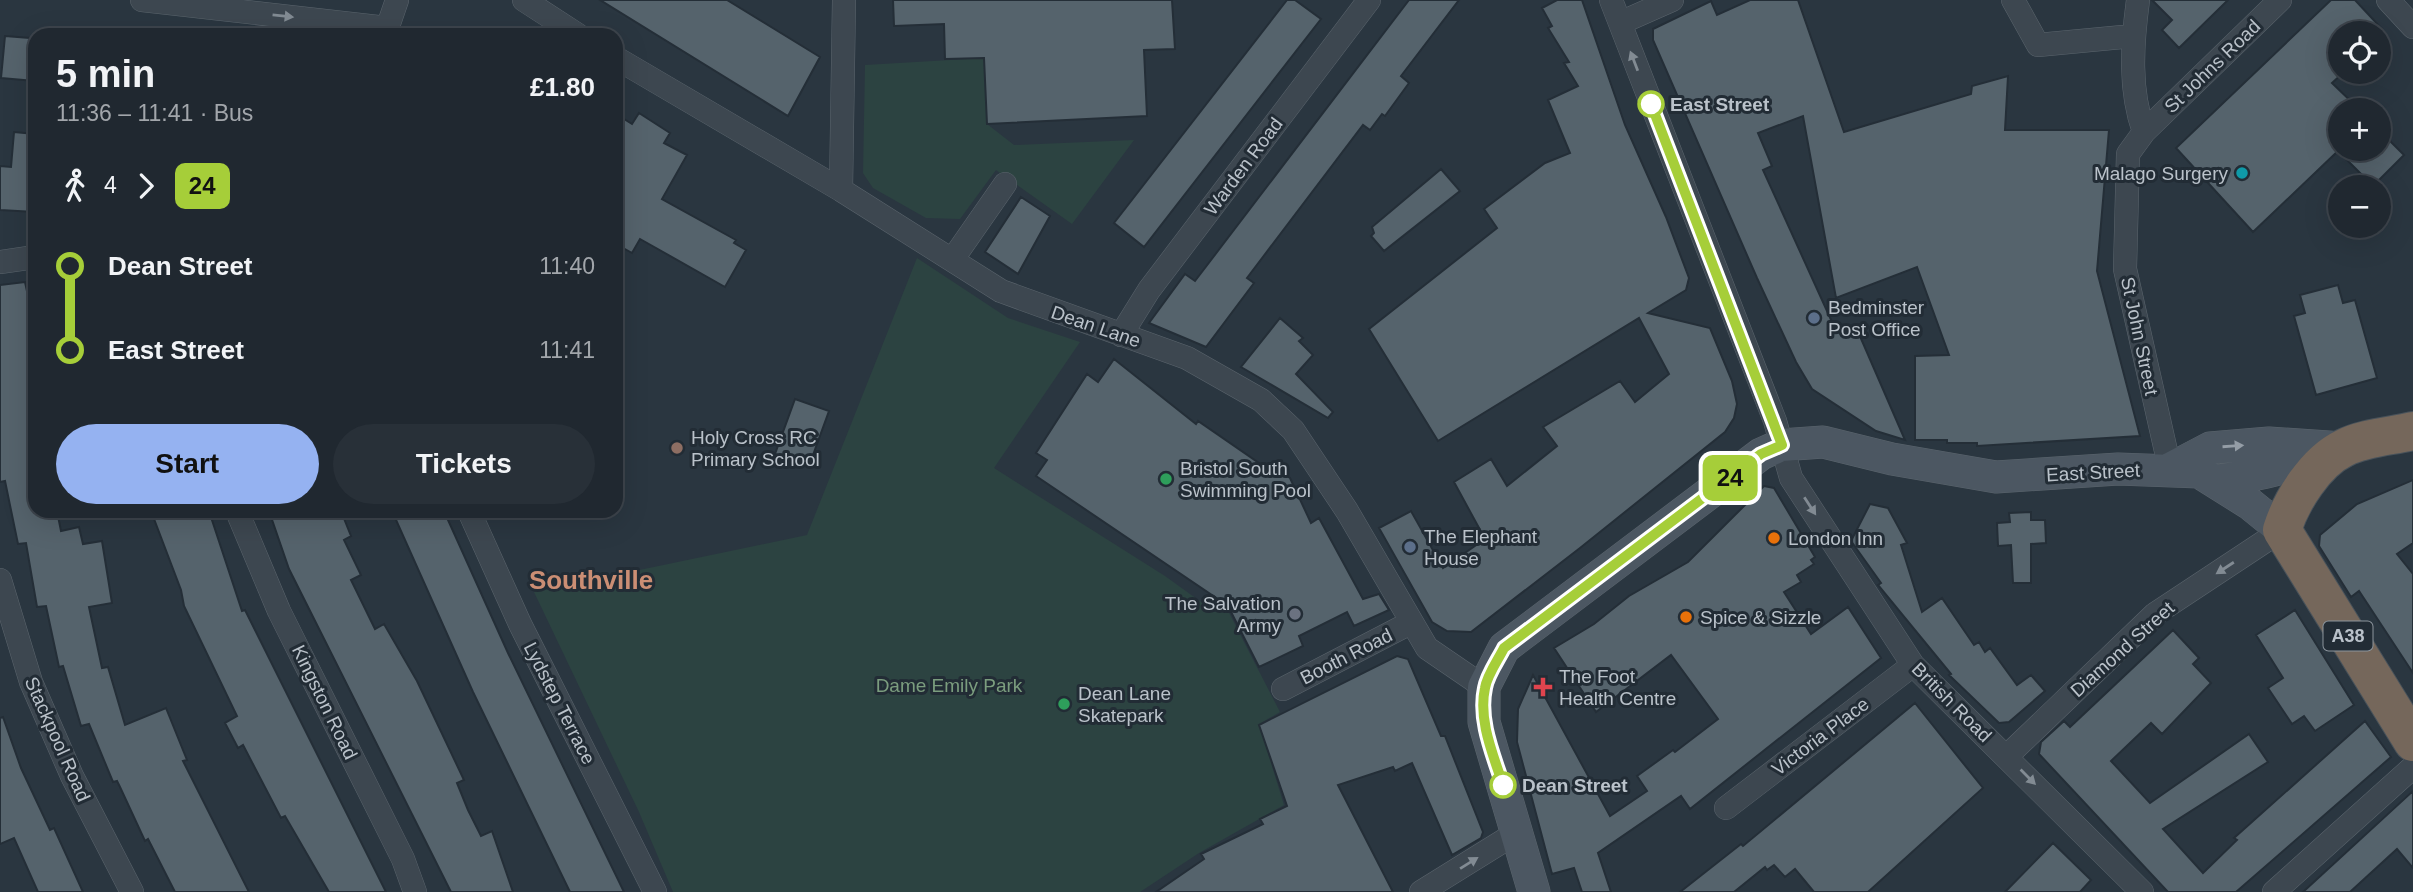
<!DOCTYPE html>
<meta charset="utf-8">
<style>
:root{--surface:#202830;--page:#283038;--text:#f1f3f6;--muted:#a2a6ab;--line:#3d444c;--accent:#95b2f1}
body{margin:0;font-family:Arial,sans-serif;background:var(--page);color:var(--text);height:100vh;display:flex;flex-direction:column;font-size:26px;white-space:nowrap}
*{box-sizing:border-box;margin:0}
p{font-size:23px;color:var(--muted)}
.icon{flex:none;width:38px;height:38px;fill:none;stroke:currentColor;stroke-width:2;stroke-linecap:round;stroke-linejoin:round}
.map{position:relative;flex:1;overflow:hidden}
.drawer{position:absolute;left:28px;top:28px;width:595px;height:490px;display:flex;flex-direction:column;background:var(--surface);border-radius:21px;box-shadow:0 7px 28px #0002,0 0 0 2px var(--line)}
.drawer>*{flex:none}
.badge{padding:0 14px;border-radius:10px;font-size:24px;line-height:46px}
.tools{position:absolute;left:2328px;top:21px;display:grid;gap:14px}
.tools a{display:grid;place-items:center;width:63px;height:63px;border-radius:50%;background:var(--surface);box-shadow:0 7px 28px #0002,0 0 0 2px var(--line);font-size:35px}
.map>.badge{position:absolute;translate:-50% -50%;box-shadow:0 0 0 4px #fff}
.legs{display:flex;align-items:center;gap:10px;height:77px;padding:0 28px;font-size:23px}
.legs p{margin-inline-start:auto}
.headline{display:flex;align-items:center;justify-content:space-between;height:119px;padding:0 28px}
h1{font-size:38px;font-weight:600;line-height:52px}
.cta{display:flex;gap:14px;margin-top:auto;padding:14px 28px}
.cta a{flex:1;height:80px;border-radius:42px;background:var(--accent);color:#111;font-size:28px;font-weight:600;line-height:80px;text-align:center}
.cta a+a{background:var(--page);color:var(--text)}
ul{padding:0 28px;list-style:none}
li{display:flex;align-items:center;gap:24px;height:84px;font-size:26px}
li i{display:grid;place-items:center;width:10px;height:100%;margin:0 9px;background:currentColor}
li i::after{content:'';width:18px;height:18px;margin:-9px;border:5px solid;border-radius:50%;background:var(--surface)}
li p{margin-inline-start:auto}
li:first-child i{background:linear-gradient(#0000 50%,currentColor 0)}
li:last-child i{background:linear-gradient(currentColor 50%,#0000 0)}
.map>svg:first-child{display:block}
.green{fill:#2c4341}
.building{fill:#55636c;stroke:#242e37;stroke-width:2}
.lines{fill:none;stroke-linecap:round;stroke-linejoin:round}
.street-casing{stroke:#5b656d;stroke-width:24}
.secondary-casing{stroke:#5b656d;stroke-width:33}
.highway-casing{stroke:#48525a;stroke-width:40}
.street{stroke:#3d4750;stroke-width:23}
.secondary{stroke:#4c5762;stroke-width:32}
.highway{stroke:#75675b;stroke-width:38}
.oneway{fill:#828b93}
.oneway2{fill:#949da6}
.line-1-casing{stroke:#fff;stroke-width:16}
.line-1{stroke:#a6ce39;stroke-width:10}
.stop-1-dot{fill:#fff;stroke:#a6ce39;stroke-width:3.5}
.culture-dot{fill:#0f9aa8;stroke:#222c35;stroke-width:2.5}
.service-dot{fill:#5c6f8a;stroke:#222c35;stroke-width:2.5}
.education-dot{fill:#8d6e63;stroke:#222c35;stroke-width:2.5}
.leisure-dot{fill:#2e9e5b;stroke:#222c35;stroke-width:2.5}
.food-dot{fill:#e8710a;stroke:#222c35;stroke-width:2.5}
.worship-dot{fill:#6b7280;stroke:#222c35;stroke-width:2.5}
.health-dot{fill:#e0444e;stroke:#222c35;stroke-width:2.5}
.labels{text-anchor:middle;stroke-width:6;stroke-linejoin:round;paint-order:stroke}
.shield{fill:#222c35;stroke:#8c959d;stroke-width:2}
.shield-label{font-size:18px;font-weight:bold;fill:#bac2ca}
.street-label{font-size:19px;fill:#bac2ca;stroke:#222c35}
.stop-label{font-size:19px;font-weight:bold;fill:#bac2ca;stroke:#222c35;text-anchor:start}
.poi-label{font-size:19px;fill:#bac2ca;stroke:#222c35;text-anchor:start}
.park-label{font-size:19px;fill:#7b9d7e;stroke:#222c35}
.district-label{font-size:26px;font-weight:bold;fill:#cb8e74;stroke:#222c35}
</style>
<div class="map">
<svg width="2413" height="892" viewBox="0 0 2413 892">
<rect width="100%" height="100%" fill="#2a3640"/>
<path class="green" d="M984,58l3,66 27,21 120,-5 -62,84 -76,-54 -36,49 -34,-1 -53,-30 -10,-15 2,-108z
M917,258l91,60 72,24 -86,126 171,108 50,36 9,-9 56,109 -21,12 25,81 -85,48 -59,39h-467l-34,-80 -105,-220 273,-57z"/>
<path class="building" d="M600,0h127l93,57 -32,59z
M893,0h279l3,49 -31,1 3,66 -160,8 -3,-66 -39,1 -1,-35 -50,2z
M1287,0h8l26,19 -177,228 -30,-24z
M1409,0h50l-58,76 8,7 -24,33 -3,-2 -12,16 -7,-5 -116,153 7,5 -48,64 -57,-24 36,-49 10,7z
M1557,0h25l43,125 41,92 23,61 -3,12 -38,23 62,15 22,53 5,23 -3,14 -9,14 -145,116 -109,84 -24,-1 -15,-9 -53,-94 32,-17 32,57 42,-29 -31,-57 37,-23 16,27 50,-40 -14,-19 77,-46 15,21 34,-28 -30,-56 -201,123 -69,-112 128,-101 -13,-19 61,-46 25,-10 -22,-53 30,-14 -14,-23 5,-1 -21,-34 4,-2 -10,-18z
M1750,0h48l46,132 127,-38 1,-8 36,-10 -3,54h104l-12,141 43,165 -163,10v-3h-30v-3h-32v-84l34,-1 -32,-88 -81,31 -33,-182 -45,17 14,33 -9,4 74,163 19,-6 49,113 -29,-9 -64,-42 -16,-27 -39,-84 -104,-238v-11l58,-28 6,14z
M2152,0h76l-49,48 -17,-18 10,-10z
M2331,0h24l27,29 -5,4h-37l-2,39h6l-12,11 28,27h-20v39h38v-20l26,26 -31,31 -35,-35 -85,81 -77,-84z
M5,36l25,2 -1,4h6v39l-34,-3z
M639,113l31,20 -6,10 23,12 -25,44 74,41 -2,3 12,7 -21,37 -85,-48 -8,14 -16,-9v-130l16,10z
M14,132l21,2v78l-35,-2v-44l11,1z
M1441,169l19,22 -76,60 -13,-15 3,-3 -2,-6z
M1021,197l29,19 -32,58 -33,-22z
M25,282l10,46v183h22l4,20 18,-4 4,17 19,-3 10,62 -23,4 13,61 6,-1 17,58 41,-17 21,52 -4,1 66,131h-74l-27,-53 -3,2 -25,-54 -3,-6 -4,1 -24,-58 -8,2 -18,-60 -4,1 -13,-61 -9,1 -11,-64 -8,1 -13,-63 -5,1v-197z
M2338,285l5,18 12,-3 22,78 -61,17 -22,-79 11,-3 -5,-18z
M1280,318l23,20 -4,3 14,14 -17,19 37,38 -5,6 -87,-51z
M1114,359l82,65 2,-3 74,51 3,-4 15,10 21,45 8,-5 44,81 16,-5 10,16 -35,16 -7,-14 -48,24 4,10 -44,21 -31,-61 -192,-130 11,-16 -11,-7 51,-79 11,8z
M795,399l34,12 -20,55 -34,-12z
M2413,480v63l-16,11 16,20v99l-54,-82 -8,6 -32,-51 1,-11 37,-31z
M1764,486l10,2 41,69 -4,3 3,4 -17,11 4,7 -17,10 27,42 37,-27 33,51 -191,151 -9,-13 -83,57 13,39h-29l-8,-24 -22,6 -35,-132 1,-33 15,-34 77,141 37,-25 -10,-15 36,-26 2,2 43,-33 -47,-64 -75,57 -42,-64 40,-24 35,-28 59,-34z
M1870,504l18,4 19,35 -6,2 21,67 20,-14 32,47 5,-3 6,10 5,-4 27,37 14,-10 14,16 -36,31 -10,1 -50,-48 2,-1 -73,-89 3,-2 -30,-42z
M151,511h58l33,100 3,-1 141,282h-57l-44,-76 -4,2 -38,-73 -5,3 -13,-25 12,-7 -53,-110 -3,-16z
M269,511h72l10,25 -7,4 17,35 -10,5 24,49 9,-5 33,57 47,99 -7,3 11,27 13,26 11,-5 21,61h-62l-162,-323z
M392,511h52l64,142 116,239h-54l-97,-200z
M2031,512v8h14l1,23 -15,1v39h-18l-2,-38 -13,1 -1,-23 13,-1 -1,-9z
M2295,610l59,95 -39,26 -11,-15 -12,8 -24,-36 15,-10 -27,-43z
M2173,630l26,28 -6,6 18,19 -49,51 -11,-11 -40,38 39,42 99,-69 19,28 -105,67 40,44 34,-33 -3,-2 131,-117 26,36 -155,135h-68l-129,-138 2,-12 23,-21 6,6z
M1397,656l11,3 33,77h4l38,96 -2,6 -29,17 -40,-92 -17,8 -2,-4 -55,18 55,107h-237l48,-33 -3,-5 62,-30 -3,-5 27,-13 -28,-81z
M1915,703l68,85 -115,104h-54l-19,-23 -10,8 -11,-12 -7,5 -2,-3 -31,25h-54l61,-48 2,2z
M3,717l18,51 29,62 4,-2 29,64h-45l-24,-54 -14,6v-126z
M2413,791v77l-16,-19 -47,43h-47z
M2053,843l38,37 -11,12h-75z"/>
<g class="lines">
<defs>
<path id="street" d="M142,0l245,28
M524,0l54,35
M1611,0l164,421 16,57 122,187 229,227
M2013,0l25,45 95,-9
M2138,0c-6,45 -9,90 6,132
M2388,0l25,27
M1620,23l52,-23
M385,35l12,-35
M616,58l225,132 160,101 186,67 74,42 32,30 54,81 80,137 57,39
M841,190l3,-190
M952,260l53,-76
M0,262l35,-5
M1121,335l28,-45 220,-290
M2170,469l-45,-200 3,-115 16,-22 136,-132
M237,511l42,100 124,248 12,33
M469,511l51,113 135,268
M0,580l31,102 41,94 60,116
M1283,689l127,-66
M2007,756l148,-142 127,-84
M1726,808l187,-143
M1421,892l95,-59
M2274,892l139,-125"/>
<path id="secondary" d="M2170,469l40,-21 59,-5 74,5
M2216,481c40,-5 80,-15 117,-29
M1534,892l-50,-170v-35l20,-39 257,-194 20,-9 42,-3 69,17 104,18 122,-8 81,3 51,32 32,26"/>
<path id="highway" d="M2413,431c-21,5 -50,7 -69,17 -29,14 -53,53 -62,82l131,212"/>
</defs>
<use href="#street" class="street-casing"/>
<use href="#secondary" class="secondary-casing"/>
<use href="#highway" class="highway-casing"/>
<use href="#street" class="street"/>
<use href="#secondary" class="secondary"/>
<use href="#highway" class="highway"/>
</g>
<defs><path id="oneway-solid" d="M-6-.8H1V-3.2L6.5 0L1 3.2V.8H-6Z" transform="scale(1.75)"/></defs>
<g class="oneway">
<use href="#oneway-solid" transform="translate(283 16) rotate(6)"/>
<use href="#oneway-solid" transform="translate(1634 61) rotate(-111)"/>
<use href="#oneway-solid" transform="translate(1810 506) rotate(57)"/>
<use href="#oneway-solid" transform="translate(2225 568) rotate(147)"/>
<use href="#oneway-solid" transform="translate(2028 777) rotate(45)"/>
<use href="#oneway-solid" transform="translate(1469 863) rotate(-32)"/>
</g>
<use class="oneway2" href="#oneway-solid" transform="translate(2233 446) rotate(-4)"/>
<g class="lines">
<defs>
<path id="line-1" d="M1503,785c-10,-31 -25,-65 -18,-97 2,-13 13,-28 19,-40l257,-194 21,-9 -131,-341"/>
</defs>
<use href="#line-1" class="line-1-casing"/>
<use href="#line-1" class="line-1"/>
</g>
<g class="stop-1-dot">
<circle cx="1651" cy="104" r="12"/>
<circle cx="1503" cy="785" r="12"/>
</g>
<circle class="culture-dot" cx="2242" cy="173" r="7"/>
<g class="service-dot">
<circle cx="1814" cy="318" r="7"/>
<circle cx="1410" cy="547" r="7"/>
</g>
<circle class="education-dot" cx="677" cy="448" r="7"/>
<g class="leisure-dot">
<circle cx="1166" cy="479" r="7"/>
<circle cx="1064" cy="704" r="7"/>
</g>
<g class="food-dot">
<circle cx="1774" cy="538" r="7"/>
<circle cx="1686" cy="617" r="7"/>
</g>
<circle class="worship-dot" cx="1295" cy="614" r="7"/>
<path class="health-dot" d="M1539.5 676.5h7v7h7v7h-7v7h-7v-7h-7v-7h7z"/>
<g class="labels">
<rect class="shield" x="2323.5" y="621.5" width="49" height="29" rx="5"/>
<g class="shield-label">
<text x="2348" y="642">A38</text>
</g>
<g class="street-label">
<text transform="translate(2212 66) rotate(-44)" y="7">St Johns Road</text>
<text transform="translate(1243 166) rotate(-53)" y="7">Warden Road</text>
<text transform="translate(1096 326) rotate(19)" y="7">Dean Lane</text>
<text transform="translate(2140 336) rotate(78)" y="7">St John Street</text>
<text transform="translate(2093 472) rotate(-3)" y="7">East Street</text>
<text transform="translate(2122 649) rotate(-42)" y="7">Diamond Street</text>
<text transform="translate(1346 656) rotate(-27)" y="7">Booth Road</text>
<text transform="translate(325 702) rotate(64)" y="7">Kingston Road</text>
<text transform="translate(1952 702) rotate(45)" y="7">British Road</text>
<text transform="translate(560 703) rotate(63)" y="7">Lydstep Terrace</text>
<text transform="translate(1820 736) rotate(-37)" y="7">Victoria Place</text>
<text transform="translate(58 739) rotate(66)" y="7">Stackpool Road</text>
</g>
<g class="stop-label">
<text x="1670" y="111">East Street</text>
<text x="1522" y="792">Dean Street</text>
</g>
<g class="poi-label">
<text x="2228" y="180" text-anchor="end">Malago Surgery</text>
<text x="1828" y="314">Bedminster<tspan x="1828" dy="22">Post Office</tspan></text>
<text x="691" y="444">Holy Cross RC<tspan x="691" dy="22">Primary School</tspan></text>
<text x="1180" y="475">Bristol South<tspan x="1180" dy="22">Swimming Pool</tspan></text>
<text x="1424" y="543">The Elephant<tspan x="1424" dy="22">House</tspan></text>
<text x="1788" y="545">London Inn</text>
<text x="1281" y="610" text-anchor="end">The Salvation<tspan x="1281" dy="22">Army</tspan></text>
<text x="1700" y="624">Spice &amp; Sizzle</text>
<text x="1559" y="683">The Foot<tspan x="1559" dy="22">Health Centre</tspan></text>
<text x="1078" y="700">Dean Lane<tspan x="1078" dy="22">Skatepark</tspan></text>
</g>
<g class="park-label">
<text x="949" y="692">Dame Emily Park</text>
</g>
<g class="district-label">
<text x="591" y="589">Southville</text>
</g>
</g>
</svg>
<div class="tools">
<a><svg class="icon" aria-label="locate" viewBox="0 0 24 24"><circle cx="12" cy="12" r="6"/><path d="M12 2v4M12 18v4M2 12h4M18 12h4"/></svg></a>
<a>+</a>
<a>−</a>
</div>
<b class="badge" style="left:1730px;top:478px;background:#a6ce39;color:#111">24</b>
<section class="drawer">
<div class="headline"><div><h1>5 min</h1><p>11:36 – 11:41 · Bus</p></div><b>£1.80</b></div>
<div class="legs"><svg class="icon" aria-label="walk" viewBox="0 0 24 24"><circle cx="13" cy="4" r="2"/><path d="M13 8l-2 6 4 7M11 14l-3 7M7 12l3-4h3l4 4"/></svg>4<svg class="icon" aria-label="forward" viewBox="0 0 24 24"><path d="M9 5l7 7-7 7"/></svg><b class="badge" style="background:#a6ce39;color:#111">24</b></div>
<ul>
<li><i style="color:#a6ce39"></i><b>Dean Street</b><p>11:40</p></li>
<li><i style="color:#a6ce39"></i><b>East Street</b><p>11:41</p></li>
</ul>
<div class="cta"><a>Start</a><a>Tickets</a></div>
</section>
</div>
